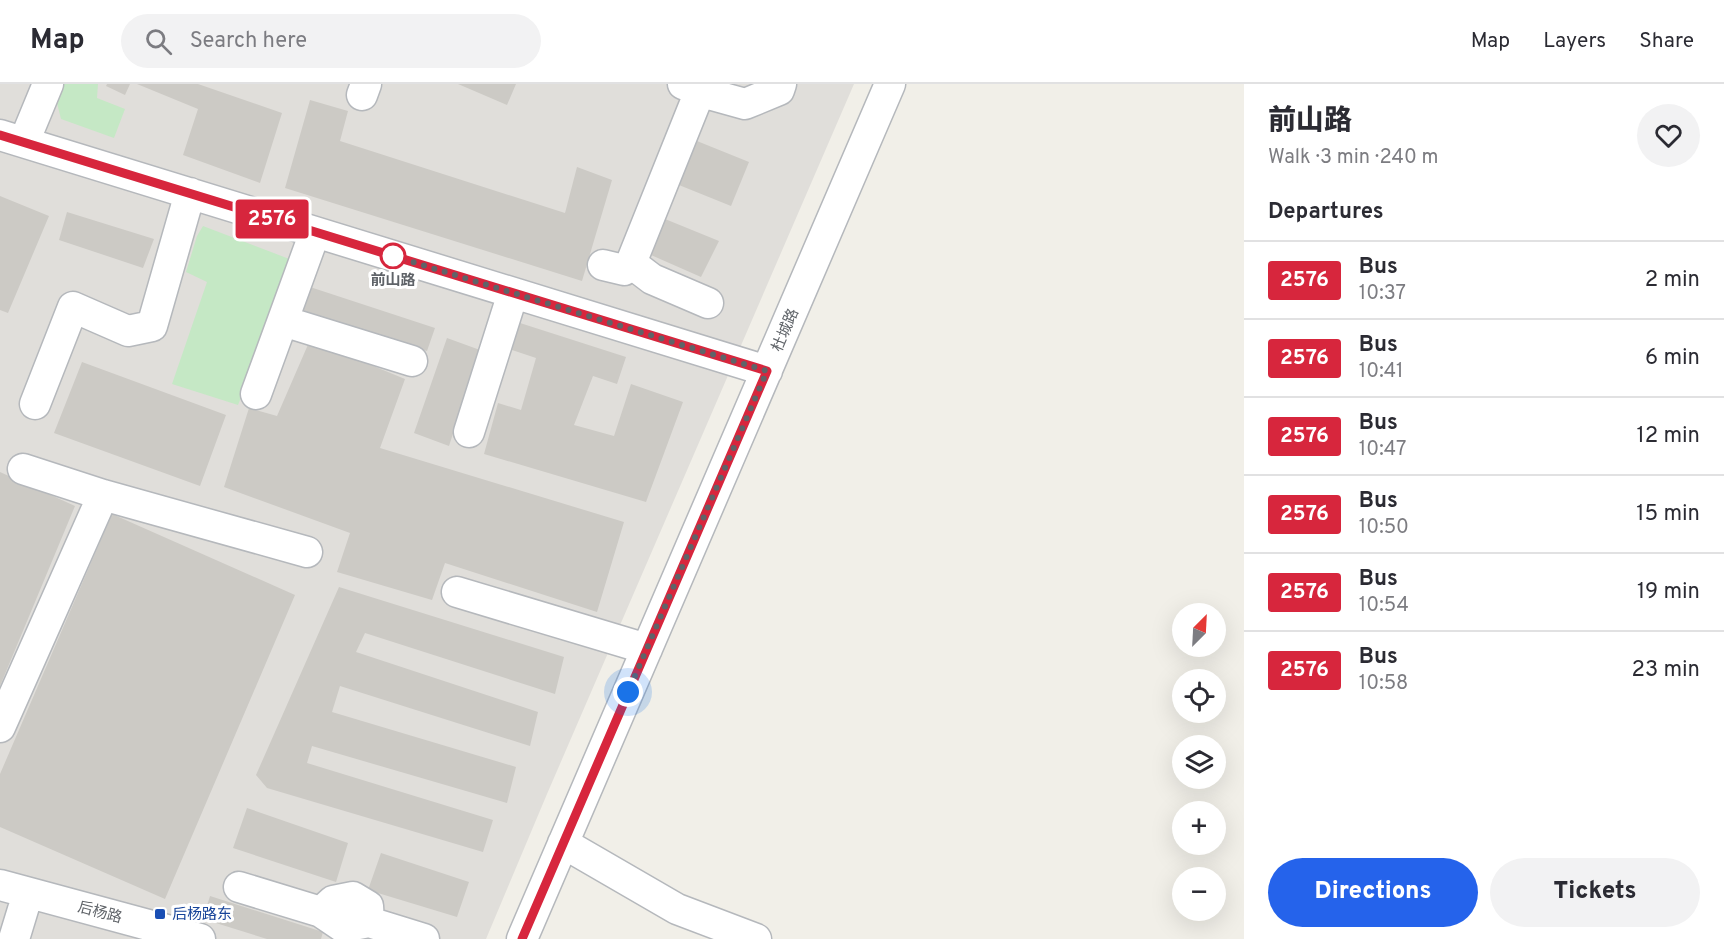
<!DOCTYPE html>
<meta charset="utf-8">
<style>
:root{--surface:#fff;--page:#f2f2f3;--text:#2b2b33;--muted:#7c7c81;--line:#e1e1e2;--accent:#2563eb}
body{margin:0;font-family:Overpass,"Noto Sans SC",sans-serif;background:var(--page);color:var(--text);height:100vh;display:flex;flex-direction:column;font-size:22px;white-space:nowrap}
*{box-sizing:border-box;margin:0}
p{font-size:20px;color:var(--muted)}
.icon{flex:none;width:33px;height:33px;fill:none;stroke:currentColor;stroke-width:2;stroke-linecap:round;stroke-linejoin:round}
.map{position:relative;flex:1;overflow:hidden}
.details{display:flex;flex-direction:column;background:var(--surface);width:480px}
.details>*{flex:none}
.badge{padding:0 12px;border-radius:4px;font-size:21px;line-height:39px}
.needle{width:39px;rotate:24deg}
.tools{position:absolute;left:1172px;top:519px;display:grid;gap:12px}
.tools a{display:grid;place-items:center;width:54px;height:54px;border-radius:50%;background:var(--surface);box-shadow:0 6px 24px #0002;font-size:30px}
.you{position:absolute;width:30px;height:30px;margin:-15px;border:4px solid #fff;border-radius:50%;background:#1a73e8;box-shadow:0 0 0 9px #1a73e833}
.map>.badge{position:absolute;translate:-50% -50%;box-shadow:0 0 0 3px #fff}
h2{padding:0 24px;font-size:22px;line-height:54px}
.round{display:grid;place-items:center;flex:none;width:63px;height:63px;border-radius:32px;background:var(--page)}
.summary{display:flex;align-items:center;justify-content:space-between;height:102px;padding:0 24px}
h1{font-size:28px;font-weight:800;line-height:45px}
.cta{display:flex;gap:12px;margin-top:auto;padding:12px 24px}
.cta a{flex:1;height:69px;border-radius:36px;background:var(--accent);color:#fff;font-size:24px;font-weight:800;line-height:69px;text-align:center}
.cta a+a{background:var(--page);color:var(--text)}
ul{padding:0;list-style:none}
li{display:flex;align-items:center;gap:18px;height:78px;padding:0 24px;border-top:2px solid var(--line)}
li div{flex:1}
li b{display:block;font-size:22px}
li em{font-style:normal}
li .badge{min-width:66px;font-weight:700;text-align:center}
header{display:flex;align-items:center;gap:36px;box-sizing:border-box;height:84px;padding:0 30px;background:var(--surface);border-bottom:2px solid var(--line)}
header strong{font-size:28px}
nav{display:flex;gap:33px;margin-inline-start:auto;font-size:21px}
.search{width:420px;height:54px;background:var(--page);display:flex;align-items:center;gap:15px;box-sizing:border-box;padding:0 21px;border-radius:33px;color:var(--muted);font-size:22px}
main{display:flex;flex:1;min-height:0}
.map>svg:first-child{display:block}
.industrial{fill:#e0deda}
.green{fill:#c5e8c5}
.building{fill:#cccac5}
.lines{fill:none;stroke-linecap:round;stroke-linejoin:round}
.minor-casing{stroke:#b5b8bc;stroke-width:33}
.minor{stroke:#fff;stroke-width:30}
.line-casing{stroke:#fff;stroke-width:14}
.line{stroke:#d7263d;stroke-width:9}
.walk{stroke:#5f6368;stroke-width:6;stroke-dasharray:0 10.8}
.stop-dot{fill:#fff;stroke:#d7263d;stroke-width:3}
.transit-dot{fill:#1a4fb4;stroke:#fff;stroke-width:2}
.labels{text-anchor:middle;stroke-width:6;stroke-linejoin:round;paint-order:stroke}
.stop-label{font-size:15px;font-weight:bold;fill:#5f6368;stroke:#fff}
.street-label{font-size:15px;fill:#5f6368;stroke:#fff}
.transit-label{font-size:15px;fill:#164399;stroke:#fff;text-anchor:start}
</style>
<header>
<strong>Map</strong>
<div class="search"><svg class="icon" aria-label="search" viewBox="0 0 24 24"><circle cx="10" cy="10" r="6"/><path d="M15 15l6 6"/></svg>Search here</div>
<nav><a>Map</a><a>Layers</a><a>Share</a></nav>
</header>
<main>
<div class="map">
<svg width="1244" height="855" viewBox="0 0 1244 855">
<rect width="100%" height="100%" fill="#f1efe8"/>
<path class="industrial" d="M0,0h854l-307,710 -61,145h-486z"/>
<path class="green" d="M64,0h34l-1,14 28,11 -11,29 -53,-19 -4,-16z
M203,142l89,34 -3,18 -51,127 -66,-21 35,-102 -21,-10 11,-36z"/>
<path class="building" d="M107,0h23l-5,11 -19,-9z
M137,0h61l84,29 -22,70 -77,-28 15,-46z
M458,0h58l-9,21z
M310,16l38,11 -8,30 225,72 12,-46 35,13 -30,101 -297,-93z
M692,55l57,23 -18,44 -57,-23z
M0,112l49,20 -41,97 -8,-3z
M67,128l87,27 -11,29 -84,-28z
M665,135l54,22 -18,36 -50,-22z
M307,202l128,42 -8,23 -127,-40z
M520,239l106,34 -9,27 -24,-8 -19,49 40,11 17,-52 52,18 -37,100 -162,-48 14,-51 23,7 15,-52 -24,-8z
M447,254l33,12 -31,96 -35,-13z
M310,256l95,39 -25,69 244,74 -27,90 -152,-49 -13,37 -95,-28 13,-39 -126,-46 25,-79 28,8z
M82,278l144,53 -26,71 -146,-53z
M0,388l75,34 -75,180z
M112,430l183,81 -130,304 -165,-72v-53z
M339,503l225,70 -9,37 -190,-61 -9,19 182,60 -8,34 -190,-60 -8,26 184,55 -9,36 -195,-57 -5,17 186,57 -10,32 -216,-64 -11,-13z
M247,724l101,35 -12,39 -103,-34z
M381,769l88,29 -12,35 -89,-27z
M210,812l113,36 -2,7h-54l-64,-20z"/>
<g class="lines">
<defs>
<path id="minor" d="M683,0l26,10 36,10 34,-14 2,-6
M362,11l4,-11
M0,51l767,236
M24,58l24,-58
M631,179l21,16 56,24
M603,181l21,5 7,-7 69,-172
M283,237l129,40
M256,310l59,-162
M35,320l38,-97 55,24 24,-5 38,-133
M469,348l44,-139
M23,385l80,26 204,57
M457,508l190,57
M0,643l103,-232
M563,759l114,66 79,30
M0,801l200,54
M239,803l82,25 22,15 26,-5 55,17
M321,828l12,-11 20,-4 15,9 1,16
M14,855l14,-46
M522,855l368,-855"/>
</defs>
<use href="#minor" class="minor-casing"/>
<use href="#minor" class="minor"/>
</g>
<g class="lines">
<defs>
<path id="line" d="M0,51l767,236 -245,568"/>
</defs>
<use href="#line" class="line-casing"/>
<use href="#line" class="line"/>
<path class="walk" d="M393,172l374,115 -139,321"/>
</g>
<circle class="stop-dot" cx="393" cy="172" r="12"/>
<rect class="transit-dot" x="154" y="824" width="12" height="12" rx="3"/>
<g class="labels">
<g class="stop-label">
<text x="393" y="201">前山路</text>
</g>
<g class="street-label">
<text transform="translate(785 246) rotate(-67)" y="5">杜城路</text>
<text transform="translate(100 828) rotate(15)" y="5">后杨路</text>
</g>
<g class="transit-label">
<text x="172" y="835">后杨路东</text>
</g>
</g>
</svg>
<div class="tools">
<a><svg class="needle" viewBox="-14 -14 28 28"><path d="M0-13l5 13h-10z" fill="#e53935"/><path d="M0 13l5-13h-10z" fill="#7c7c81"/></svg></a>
<a><svg class="icon" aria-label="locate" viewBox="0 0 24 24"><circle cx="12" cy="12" r="6"/><path d="M12 2v4M12 18v4M2 12h4M18 12h4"/></svg></a>
<a><svg class="icon" aria-label="layers" viewBox="0 0 24 24"><path d="M12 4l9 5-9 5-9-5zM3 14l9 5 9-5"/></svg></a>
<a>+</a>
<a>−</a>
</div>
<div class="you" style="left:628px;top:608px"></div>
<b class="badge" style="left:272px;top:135px;background:#d7263d;color:#fff">2576</b>
</div>
<section class="details">
<div class="summary"><div><h1>前山路</h1><p>Walk · 3 min · 240 m</p></div><a class="round"><svg class="icon" aria-label="heart" viewBox="0 0 24 24"><path d="M12 20l-8-8c-3-5 5-10 8-4 3-6 11-1 8 4z"/></svg></a></div>
<h2>Departures</h2>
<ul>
<li><span class="badge" style="background:#d7263d;color:#fff">2576</span><div><b>Bus</b><p>10:37</p></div><em>2 min</em></li>
<li><span class="badge" style="background:#d7263d;color:#fff">2576</span><div><b>Bus</b><p>10:41</p></div><em>6 min</em></li>
<li><span class="badge" style="background:#d7263d;color:#fff">2576</span><div><b>Bus</b><p>10:47</p></div><em>12 min</em></li>
<li><span class="badge" style="background:#d7263d;color:#fff">2576</span><div><b>Bus</b><p>10:50</p></div><em>15 min</em></li>
<li><span class="badge" style="background:#d7263d;color:#fff">2576</span><div><b>Bus</b><p>10:54</p></div><em>19 min</em></li>
<li><span class="badge" style="background:#d7263d;color:#fff">2576</span><div><b>Bus</b><p>10:58</p></div><em>23 min</em></li>
</ul>
<div class="cta"><a>Directions</a><a>Tickets</a></div>
</section>
</main>
